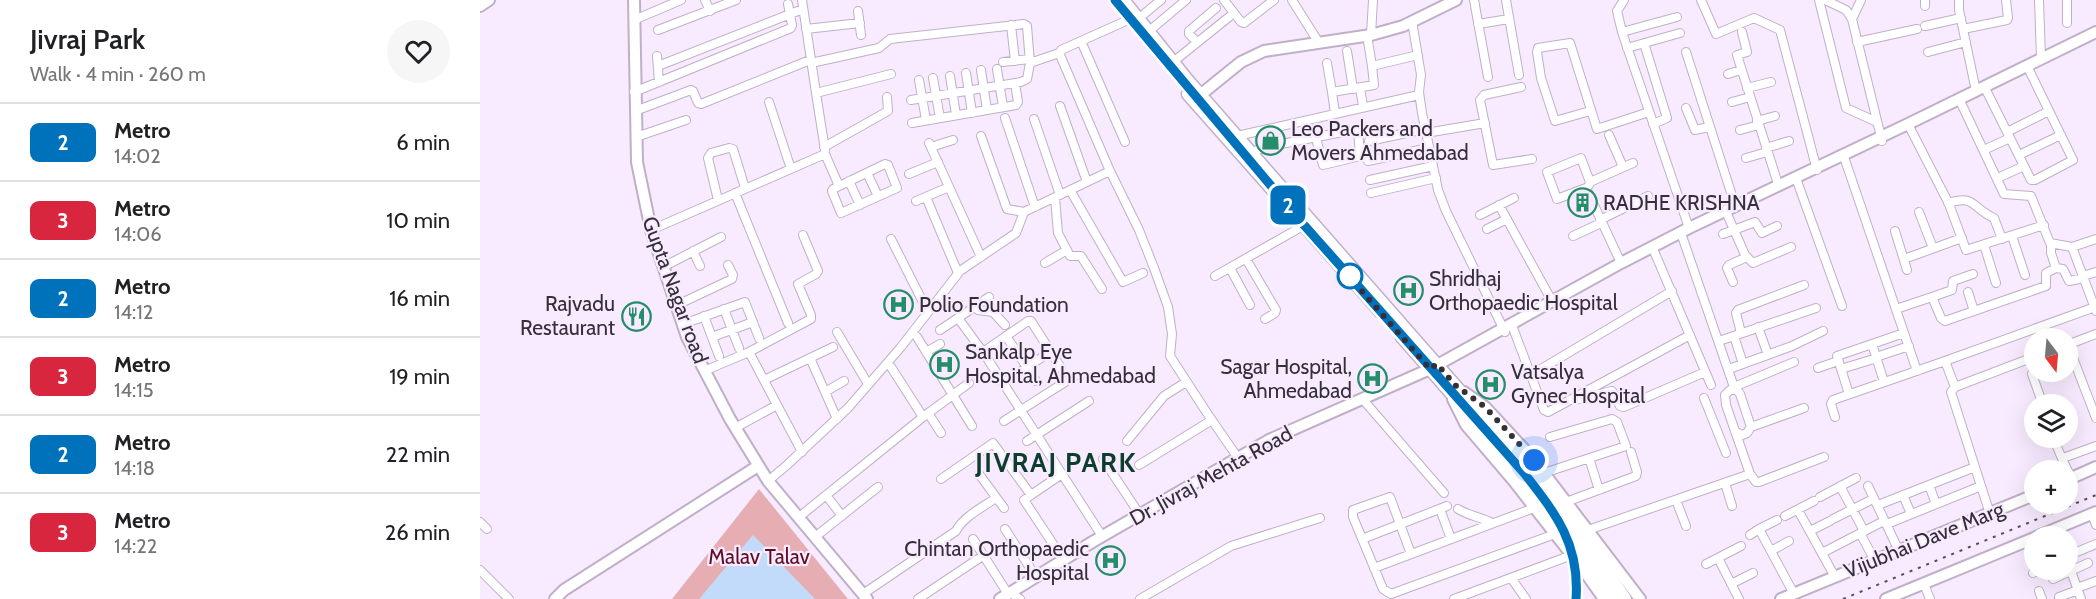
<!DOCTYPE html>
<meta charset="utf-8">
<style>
:root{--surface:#fff;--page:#f6f6f6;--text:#202124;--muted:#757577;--line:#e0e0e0}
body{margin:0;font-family:Cabin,sans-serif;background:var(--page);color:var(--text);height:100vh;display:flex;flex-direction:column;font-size:22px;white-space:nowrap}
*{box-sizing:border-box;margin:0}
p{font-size:20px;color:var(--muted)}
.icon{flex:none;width:33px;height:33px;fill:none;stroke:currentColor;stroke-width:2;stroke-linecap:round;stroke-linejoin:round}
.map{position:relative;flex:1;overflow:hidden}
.details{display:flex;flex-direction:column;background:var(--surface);width:480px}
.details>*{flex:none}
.badge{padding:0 12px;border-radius:9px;font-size:21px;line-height:39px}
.needle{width:39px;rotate:164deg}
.controls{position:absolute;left:1544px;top:328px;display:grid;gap:12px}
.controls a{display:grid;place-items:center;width:54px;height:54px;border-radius:50%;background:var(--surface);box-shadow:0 6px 24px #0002;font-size:30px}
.you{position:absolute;width:30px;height:30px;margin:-15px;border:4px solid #fff;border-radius:50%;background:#1a73e8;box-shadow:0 0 0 9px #1a73e833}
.map>.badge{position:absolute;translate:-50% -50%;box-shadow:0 0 0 3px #fff}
.round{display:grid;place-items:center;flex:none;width:63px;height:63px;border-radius:32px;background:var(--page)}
.headline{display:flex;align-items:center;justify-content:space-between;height:102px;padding:0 30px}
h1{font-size:28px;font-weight:600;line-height:45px}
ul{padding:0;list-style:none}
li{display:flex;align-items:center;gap:18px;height:78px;padding:0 30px;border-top:2px solid var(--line)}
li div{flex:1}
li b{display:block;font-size:22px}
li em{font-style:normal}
li .badge{min-width:66px;font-weight:700;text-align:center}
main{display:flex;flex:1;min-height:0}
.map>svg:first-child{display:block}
.green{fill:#e6aeb2}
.water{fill:#c2dbfa}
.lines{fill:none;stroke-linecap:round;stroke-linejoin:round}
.street-casing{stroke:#bfb0c8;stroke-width:10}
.secondary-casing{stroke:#bfb0c8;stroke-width:14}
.primary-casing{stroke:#bfb0c8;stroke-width:15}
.street{stroke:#fff;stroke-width:8}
.secondary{stroke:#fff;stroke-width:10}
.primary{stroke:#fff;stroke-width:12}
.rail{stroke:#544d58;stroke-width:2;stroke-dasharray:3 6;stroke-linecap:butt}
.line-casing{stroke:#fff;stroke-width:14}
.line{stroke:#0072bc;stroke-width:9}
.walk{stroke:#352f39;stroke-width:6;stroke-dasharray:0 10.8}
.stop-dot{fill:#fff;stroke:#0072bc;stroke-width:3}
.labels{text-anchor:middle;stroke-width:4.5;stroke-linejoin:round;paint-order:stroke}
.poi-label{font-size:21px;fill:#352f39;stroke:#f8ebff;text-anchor:start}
.street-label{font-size:21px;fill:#352f39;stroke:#f8ebff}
.park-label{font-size:21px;fill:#600d22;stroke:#f8ebff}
.district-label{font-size:27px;font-weight:bold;letter-spacing:1.5px;fill:#0d3e2d;stroke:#f8ebff}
</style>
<main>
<section class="details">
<div class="headline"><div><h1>Jivraj Park</h1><p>Walk · 4 min · 260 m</p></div><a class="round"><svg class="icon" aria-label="heart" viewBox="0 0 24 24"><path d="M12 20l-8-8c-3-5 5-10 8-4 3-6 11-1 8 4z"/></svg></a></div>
<ul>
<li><span class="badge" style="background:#0072bc;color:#fff">2</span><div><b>Metro</b><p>14:02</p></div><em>6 min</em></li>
<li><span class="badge" style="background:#d7263d;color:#fff">3</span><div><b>Metro</b><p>14:06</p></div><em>10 min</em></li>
<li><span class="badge" style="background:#0072bc;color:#fff">2</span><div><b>Metro</b><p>14:12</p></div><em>16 min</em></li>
<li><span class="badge" style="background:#d7263d;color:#fff">3</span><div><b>Metro</b><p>14:15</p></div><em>19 min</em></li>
<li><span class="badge" style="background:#0072bc;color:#fff">2</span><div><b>Metro</b><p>14:18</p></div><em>22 min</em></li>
<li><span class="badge" style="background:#d7263d;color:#fff">3</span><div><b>Metro</b><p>14:22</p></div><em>26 min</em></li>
</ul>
</section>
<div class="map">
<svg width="1616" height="599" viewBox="0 0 1616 599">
<rect width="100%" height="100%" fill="#f8ebff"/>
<path class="green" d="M279,489l89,110h-176z"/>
<path class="water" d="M273,535l62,64h-116z"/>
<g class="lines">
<defs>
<path id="street" d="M225,0l5,11
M322,0l14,93 75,-19
M744,0l17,22 3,1 30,-23
M812,0l27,43
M994,0l14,77
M1026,0l13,75
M1144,0l-7,11 5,21 67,196
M1221,0l15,34 38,-16 26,12 37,140
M1339,0l27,108 31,14
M1345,0l21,10 6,9 30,122
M1479,0v10l17,81
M1559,0l2,59
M1587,0v23
M1445,6v-6
M378,11l3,24
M658,19l23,-19
M1372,19l9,-19
M154,20l47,-20
M648,20l-67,30 -1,5 50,116 29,59 15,38 14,39 4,27 -2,22 37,57 31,45
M932,21l9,54 -2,17 3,21 16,77 8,21 59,121
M998,24l31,-5
M531,25l4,36
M1445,26l36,-8
M326,29l54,-6
M1483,29l44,-9 1,-2 -2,-18
M178,30l78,-30
M668,32l38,-32
M1142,32l55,-15
M1262,32l5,20 -10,3 41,129
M887,35l5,31 46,-11
M891,35l2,-35
M601,41l44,101
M717,42l-8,-8v-3l27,-23
M1377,42l60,-13
M1164,43l23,75 -14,6
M1147,48l53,-15
M867,51l6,38
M1206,52l49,153
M1448,52l38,-10
M177,56l2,26
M523,62l27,-3
M693,62l56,-45
M331,63l68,-15 11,-9 134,-15 3,2 3,37
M847,63l5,29 42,-7 -2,-19
M178,66l145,-57
M517,69l6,38
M501,70l6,40
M486,73l6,40
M1248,74l13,-4
M470,76l6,39
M453,78l7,40
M439,80l7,40
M1041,87l-37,8 -4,5 13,65 39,-6
M880,88l3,18
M1267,88l24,-6
M1506,90l45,90h4l38,-20 -44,-90
M154,92l157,-64 1,-3 -4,-21
M852,92l3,21
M336,93l9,57
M431,100l110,-18 6,-3 3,-16 29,-10
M289,102l22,67
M1252,102l18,-5
M1481,103l43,91 27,2 19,47 22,4 24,64
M580,106l27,76
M1206,108l9,22 14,-3
M155,111l56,-21 2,1 5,12 3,1 109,-44
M1110,111l-35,10 -14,-43 -4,-26 1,-4 32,-5 27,86 52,-17
M525,118l30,89
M554,119l26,76
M1277,121l18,-5
M432,123l104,-18 2,-3 -3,-19
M1430,128l39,76 17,46 78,-25
M1260,130l19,-5
M1527,132l42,-21
M946,133l59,-10
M1129,135l14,32
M501,136l26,73 17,3
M757,136l182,-41
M156,137l50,-17
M889,141l56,-12
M449,143l52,114
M344,147l64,-36 -1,-14
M451,147l22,-7
M1286,148l23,-7
M1508,148l22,-10
M772,152l14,-5 92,-18 2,27 -37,9 -7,-27
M1363,154l74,217
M1539,155l42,-20
M1266,158l21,-6
M888,161l61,-13
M405,164l3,1 9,23 -56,25 -9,-22 1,-2z
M387,173l11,23
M429,174l29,-12
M1522,176l22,-10
M890,180l63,-14
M369,181l11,24
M1317,181l45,125
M1110,182l-9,-24 -34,14 10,27 29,-11 35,75
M1109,185l1,-3 43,-19
M590,190l53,92 20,-9
M255,193l53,130
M891,193l65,-15
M446,197l32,76
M575,198l3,35 12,23h11l21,33
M238,200l-10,-42 3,-5 18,-5 4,1 12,39
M436,201l33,-14
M1468,203c28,-9 23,5 46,15l8,21
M1019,205l53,96
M1439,212l14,36
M1247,214l19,43
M1000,215l34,-17
M1120,220l48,-24
M1007,229l20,-10
M171,230l174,-76 14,32
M1415,231l12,39
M1243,234l32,-12 7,11 15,-7
M1093,236l28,-13
M1202,236l53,154
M1532,236l13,39
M411,239l37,73
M1504,245l12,38
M1592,247l24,-8
M213,251l7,15
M1174,251l57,134
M766,259l30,51 -1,3 -10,6
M1424,259l58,-21
M565,263l22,-13
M183,267l58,-30
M750,268l20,37
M1576,268l7,1 6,12 15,-3
M735,276l88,-50
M1603,276l13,-4
M1253,282l-6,-14 2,-3 18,-8 6,6 38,-16
M1488,292l6,19
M509,297l-31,21 27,37 77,119
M1452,297l20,-7 1,-9 20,-7
M197,305l55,-26 1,-4 -5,-10
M495,307l3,3 15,2 12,13
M244,309l15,39
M1416,309l36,-12 9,21 4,3 101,-35v-13l10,-5 -5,-15v-9
M224,316l15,40
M203,324l62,-22 14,36
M1278,327l10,28
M1033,328l31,82 4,2 142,-77
M460,330l18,-12
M357,332l31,52
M1261,333l-5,-20 2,-3 66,-25
M526,336l30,45
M1254,336l9,28
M232,337l41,-15
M437,337l55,89
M1239,341l97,-33
M1392,344l12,38
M1587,345l29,-11
M269,352l53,100
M446,352l14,-8
M503,352l45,-31h3l30,47
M1396,357l33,-11
M330,358l27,61
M1593,358l23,60
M1465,361l150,-54
M1338,368l20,-7
M1249,369l63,-23 31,-15
M1361,369l36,-11
M224,371l45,-19 62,-33v-4l-13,-31 18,-10 2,-3 -15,-36
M460,373l14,-10
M1552,374l11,31
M1051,375l141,-84
M284,380l69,-33
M523,383l47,-31
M1254,387l60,-25
M345,392l19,-11
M1369,394l-12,-38 67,-23
M1224,398l22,55
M1095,400l37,-9 8,15 4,1 81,-35
M885,402l79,91
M448,413l13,20
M443,417l46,-34
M1355,417l-4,-13 2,-4 112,-39 10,26
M524,421l72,-46
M255,428l42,-23
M1255,431l7,4 5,-2 4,-6 53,-19
M1574,438c4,14 11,26 17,40
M547,441l62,-40
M647,441l37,-45 22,-14
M1109,458l10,32
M1583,458l33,-12
M623,459l37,56
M659,465l73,-45
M1064,473l82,-27 -9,-24 -5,-3 -62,18
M499,474l25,34
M1270,474l6,8h3l65,-25
M461,479l52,-36 38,52 31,-21 40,62
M288,481l19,-16 61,-57 53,-61 59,-76 56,-38 8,-21 86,-41
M1245,483l7,23
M1449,485l7,19
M1360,486l24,45
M1388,486l31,65
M346,495l16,21
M551,495l-7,5 39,59
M1423,495l8,19
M1340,497l36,-19
M1196,500l10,26
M1086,502l70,-26 1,-4 -6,-20
M1398,505l97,-38
M960,509l11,30
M978,509c11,7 23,8 34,14
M1318,510l37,67
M1510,514l-39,-122 4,-5 79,-30
M1612,514l4,11
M1305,516l29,-15
M319,517l124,-100 -32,-50
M1353,519l36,-18
M1297,520l-18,9 35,65
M0,522l7,7
M1407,524l94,-38
M525,529l31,48
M1108,530l162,-56 -24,-69 -1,-10 5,-5h7l3,4 11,33
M1330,531l20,-10
M1380,533l15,28
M1270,535l9,-6
M335,537l63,-50
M493,539l35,55
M882,539l85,-33
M1291,551l18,-10
M1342,553l58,-30
M931,554l-21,-57 -37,13v7l30,72 8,5 164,-60
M1587,556l29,-12
M1238,558l21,41
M1226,564l35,-18
M894,568l160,-60
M0,570l29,29
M1591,571l10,28
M1553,573l7,-3
M1031,578l15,21
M1573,579l35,-16
M1251,584l22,-11
M1444,584l6,15
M1597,588l19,-7
M1559,591l3,8
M383,594l93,-63c7,-14 27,-24 40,-33
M535,596l5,3
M1579,597l19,-7
M438,599l66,-44
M660,599l91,-53 89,-28
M974,599l118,-44"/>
<path id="secondary" d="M154,0l3,162 14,68 36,107 43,82 38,62 99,118
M0,6l9,-6
M714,100l47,-38 23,-11 107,-16 32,-9 53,-26
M984,392l21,15 49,53 106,139
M973,399l13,26 47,55 72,92 19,27
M1587,480l29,-13
M1556,537l60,-25
M75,599l9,-9 194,-124
M520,599l94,-58 175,-101 161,-71 191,-106 68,-35 219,-104 188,-92
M1301,599l253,-104
M1406,599l148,-61"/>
<path id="primary" d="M643,0l65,81 334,381 75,96 28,41
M708,94l193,218
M922,337c74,84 149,169 213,262"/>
</defs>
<use href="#street" class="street-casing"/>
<use href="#secondary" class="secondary-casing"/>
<use href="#primary" class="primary-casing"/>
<use href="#street" class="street"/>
<use href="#secondary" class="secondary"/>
<use href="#primary" class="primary"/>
<path class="rail" d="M635,0l189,224 220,249c31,40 56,72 52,126
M1363,599l253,-104"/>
</g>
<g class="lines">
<defs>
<path id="line" d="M635,0l189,225 220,248c32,41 56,71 52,126"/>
</defs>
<use href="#line" class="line-casing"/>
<use href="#line" class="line"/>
<path class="walk" d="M870,276l-5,-4 85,97 7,-5 18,21 30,22 49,53"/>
</g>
<defs>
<symbol id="shop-ring" viewBox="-11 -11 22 22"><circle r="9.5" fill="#f8ebff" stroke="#268d6a" stroke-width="1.5"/><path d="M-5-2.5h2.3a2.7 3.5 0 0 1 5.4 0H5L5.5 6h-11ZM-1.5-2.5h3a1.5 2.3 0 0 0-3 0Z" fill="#268d6a"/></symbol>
<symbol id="building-ring" viewBox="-11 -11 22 22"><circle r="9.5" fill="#f8ebff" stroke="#268d6a" stroke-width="1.5"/><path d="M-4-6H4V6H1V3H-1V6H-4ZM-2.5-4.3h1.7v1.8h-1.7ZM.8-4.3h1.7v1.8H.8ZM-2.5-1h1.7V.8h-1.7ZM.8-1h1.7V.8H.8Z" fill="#268d6a"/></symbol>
<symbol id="hospital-ring" viewBox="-11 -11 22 22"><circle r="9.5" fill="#f8ebff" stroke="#268d6a" stroke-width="1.5"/><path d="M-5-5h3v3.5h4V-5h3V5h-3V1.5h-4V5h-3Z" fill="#268d6a"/></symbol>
<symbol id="restaurant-ring" viewBox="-11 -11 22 22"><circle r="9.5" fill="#f8ebff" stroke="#268d6a" stroke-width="1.5"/><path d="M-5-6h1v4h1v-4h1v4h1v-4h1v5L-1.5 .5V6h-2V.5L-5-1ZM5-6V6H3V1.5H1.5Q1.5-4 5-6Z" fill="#268d6a"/></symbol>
</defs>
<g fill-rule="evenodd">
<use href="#shop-ring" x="774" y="124" width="33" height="33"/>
<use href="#building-ring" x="1086" y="186" width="33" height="33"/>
<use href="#hospital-ring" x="912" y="274" width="33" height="33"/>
<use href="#hospital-ring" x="402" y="288" width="33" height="33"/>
<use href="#restaurant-ring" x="140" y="300" width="33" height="33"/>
<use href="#hospital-ring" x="448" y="348" width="33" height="33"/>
<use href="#hospital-ring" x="876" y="362" width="33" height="33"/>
<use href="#hospital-ring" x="994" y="368" width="33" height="33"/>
<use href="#hospital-ring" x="614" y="544" width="33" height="33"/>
</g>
<circle class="stop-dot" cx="870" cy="276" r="12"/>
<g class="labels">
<g class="poi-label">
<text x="811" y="136">Leo Packers and<tspan x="811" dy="24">Movers Ahmedabad</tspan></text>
<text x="1123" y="210">RADHE KRISHNA</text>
<text x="949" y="286">Shridhaj<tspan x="949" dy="24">Orthopaedic Hospital</tspan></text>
<text x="135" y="311" text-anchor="end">Rajvadu<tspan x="135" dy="24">Restaurant</tspan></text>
<text x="439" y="312">Polio Foundation</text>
<text x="485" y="359">Sankalp Eye<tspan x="485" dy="24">Hospital, Ahmedabad</tspan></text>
<text x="872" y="374" text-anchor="end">Sagar Hospital,<tspan x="872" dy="24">Ahmedabad</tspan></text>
<text x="1031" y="379">Vatsalya<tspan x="1031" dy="24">Gynec Hospital</tspan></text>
<text x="609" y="556" text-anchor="end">Chintan Orthopaedic<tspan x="609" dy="24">Hospital</tspan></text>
</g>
<g class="street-label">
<text transform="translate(195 290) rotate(70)" y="7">Gupta Nagar road</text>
<text transform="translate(731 476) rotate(-29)" y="7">Dr. Jivraj Mehta Road</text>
<text transform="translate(1444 540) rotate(-22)" y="7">Vijubhai Dave Marg</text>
</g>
<g class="park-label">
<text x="279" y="564">Malav Talav</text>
</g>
<g class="district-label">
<text x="576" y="472">JIVRAJ PARK</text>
</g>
</g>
</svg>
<div class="controls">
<a><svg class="needle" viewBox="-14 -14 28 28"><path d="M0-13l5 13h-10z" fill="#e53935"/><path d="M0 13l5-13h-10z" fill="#757577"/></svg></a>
<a><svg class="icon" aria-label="layers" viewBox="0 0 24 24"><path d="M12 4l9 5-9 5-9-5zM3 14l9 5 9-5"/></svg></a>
<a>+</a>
<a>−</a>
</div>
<div class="you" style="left:1054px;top:460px"></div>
<b class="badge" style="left:808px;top:205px;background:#0072bc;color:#fff">2</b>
</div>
</main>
